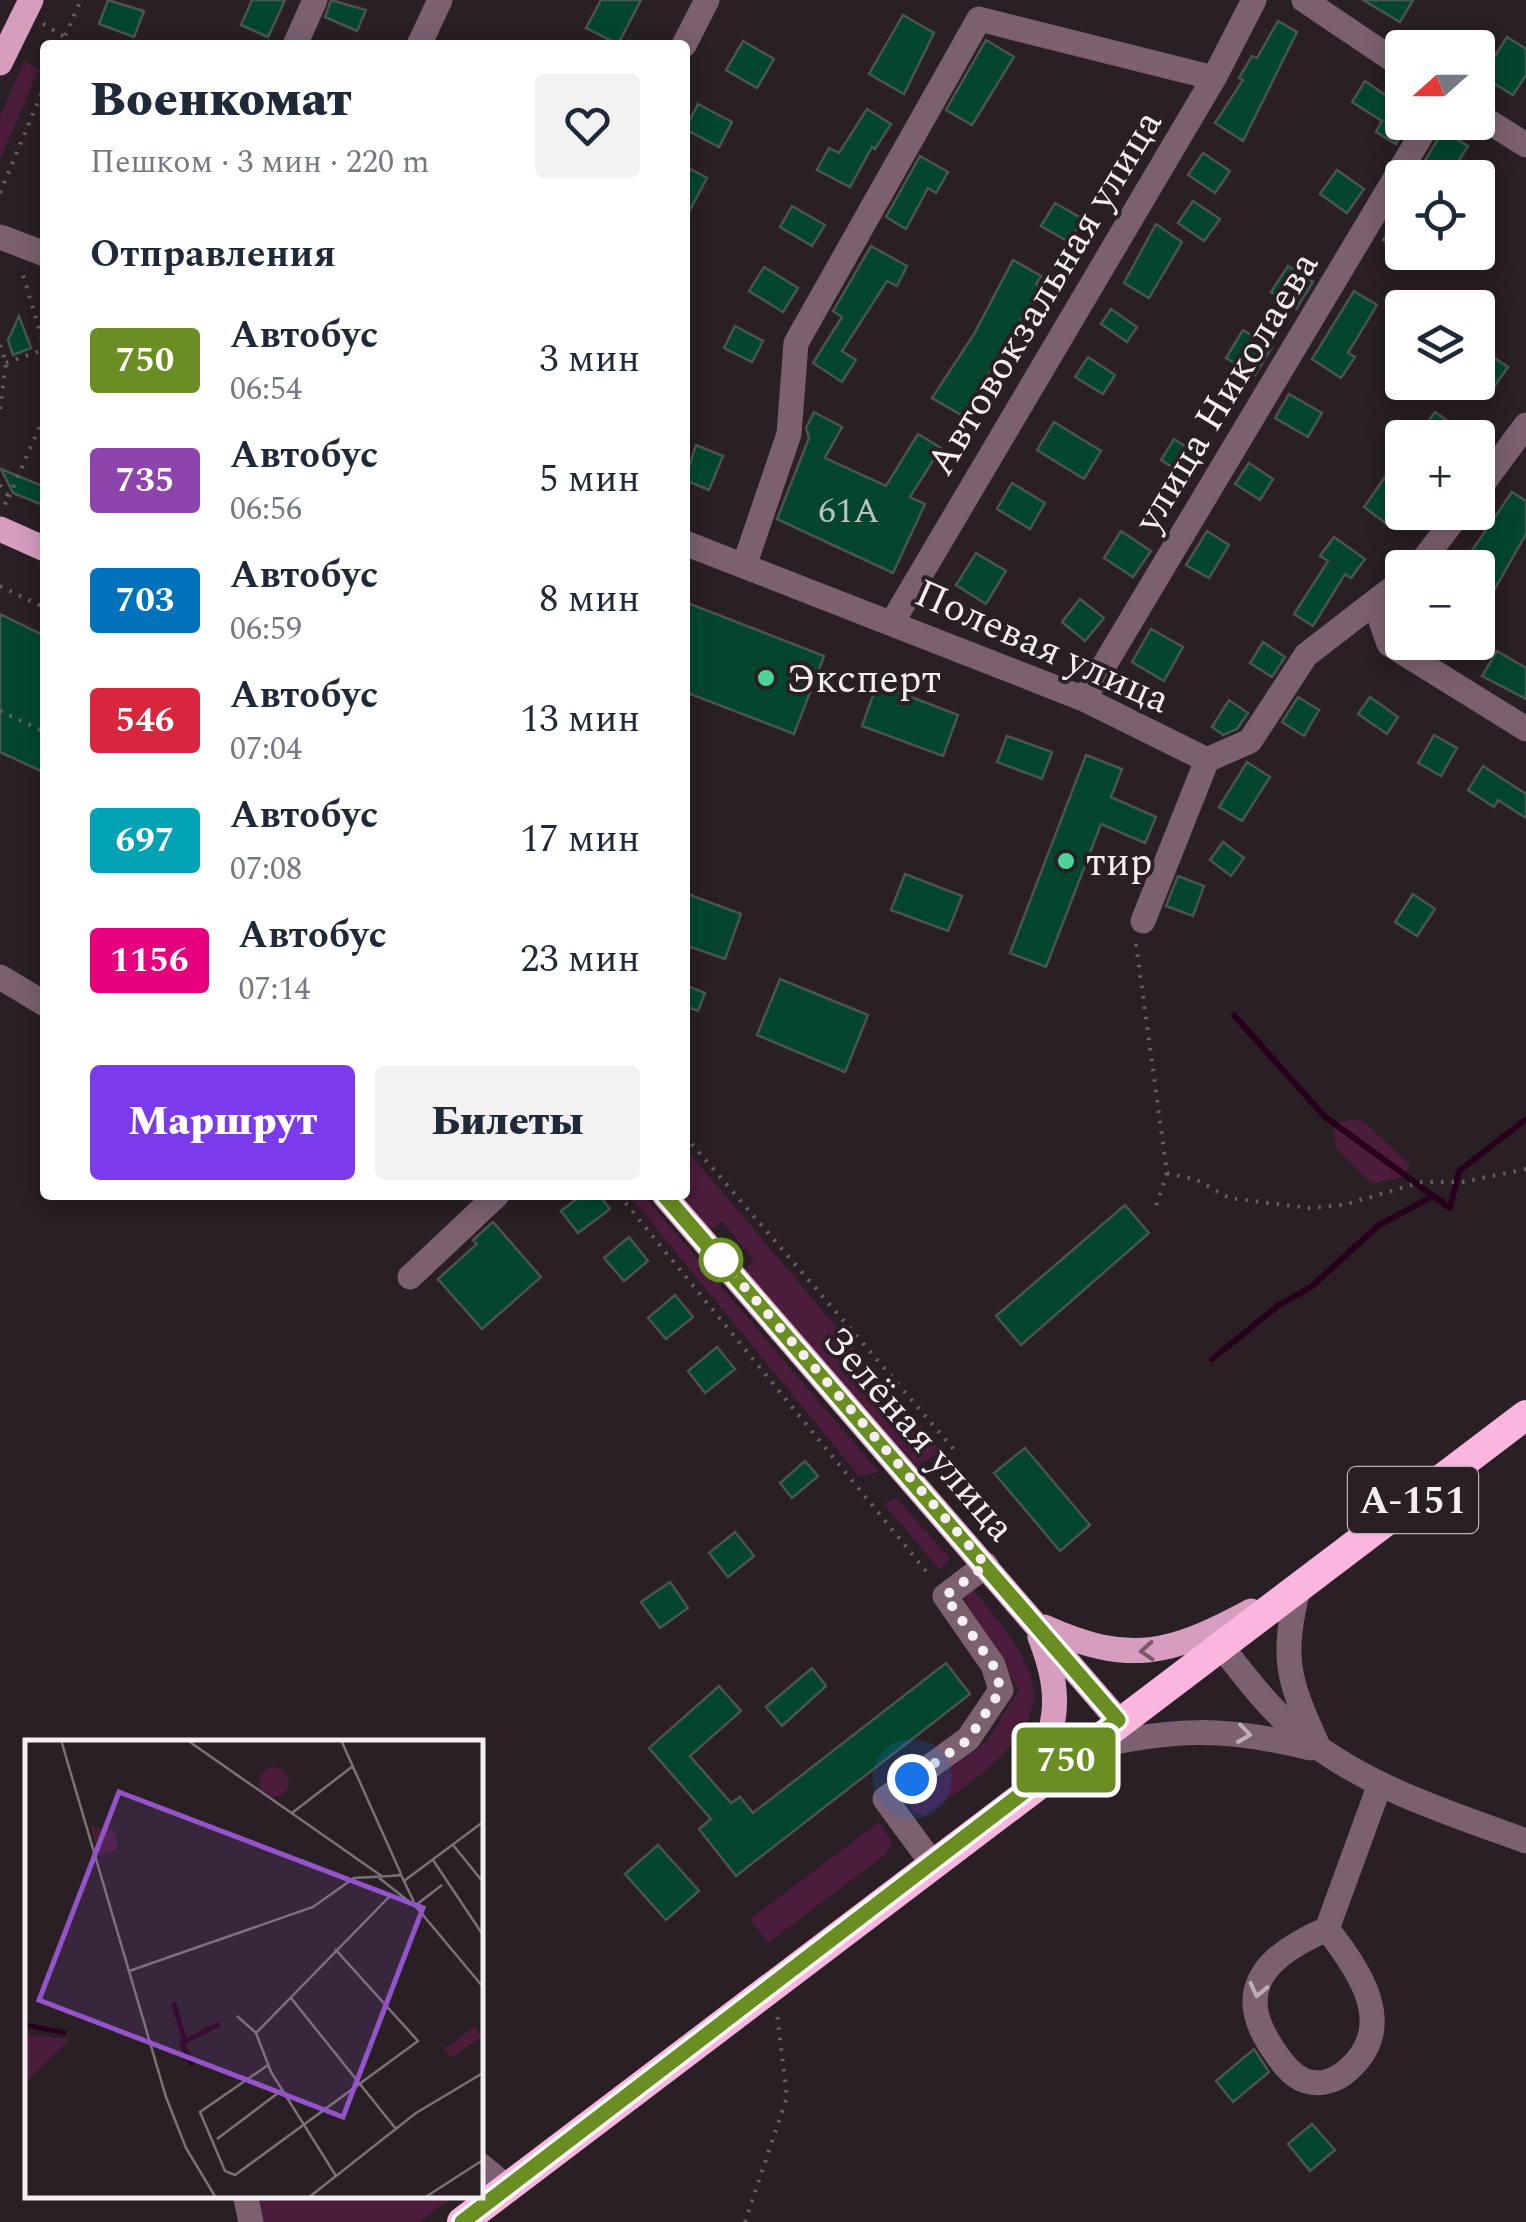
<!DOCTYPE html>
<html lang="ru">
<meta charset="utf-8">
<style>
:root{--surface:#fff;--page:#f2f2f3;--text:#1f2937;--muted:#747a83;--accent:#7c3aed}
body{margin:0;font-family:Spectral,serif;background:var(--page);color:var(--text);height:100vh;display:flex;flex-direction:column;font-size:38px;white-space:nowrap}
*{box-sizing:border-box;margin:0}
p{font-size:32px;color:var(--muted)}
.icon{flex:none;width:55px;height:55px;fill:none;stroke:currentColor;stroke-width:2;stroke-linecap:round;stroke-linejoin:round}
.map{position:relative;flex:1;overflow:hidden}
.side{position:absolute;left:40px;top:40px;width:650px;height:1160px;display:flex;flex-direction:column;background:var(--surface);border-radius:10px;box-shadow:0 5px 25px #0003}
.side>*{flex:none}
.badge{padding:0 20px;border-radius:8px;font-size:35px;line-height:65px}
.needle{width:65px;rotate:249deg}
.fabs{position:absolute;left:1385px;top:30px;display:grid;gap:20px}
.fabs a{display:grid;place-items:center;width:110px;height:110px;border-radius:10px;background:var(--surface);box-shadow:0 5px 25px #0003;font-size:50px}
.you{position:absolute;width:50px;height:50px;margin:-25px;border:8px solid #fff;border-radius:50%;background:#1a73e8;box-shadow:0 0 0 15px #1a73e833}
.map>.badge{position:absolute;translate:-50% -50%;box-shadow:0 0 0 5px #fff}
h2{padding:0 50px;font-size:38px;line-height:90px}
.round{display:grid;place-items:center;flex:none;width:105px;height:105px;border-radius:10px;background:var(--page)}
.summary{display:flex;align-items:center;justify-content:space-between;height:170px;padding:0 50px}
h1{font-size:48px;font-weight:800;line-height:75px}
.primary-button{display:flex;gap:20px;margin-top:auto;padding:20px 50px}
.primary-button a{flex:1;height:115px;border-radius:10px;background:var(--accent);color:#fff;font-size:40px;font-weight:800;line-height:115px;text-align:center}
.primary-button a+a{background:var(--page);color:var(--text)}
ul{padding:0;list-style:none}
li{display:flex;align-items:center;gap:30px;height:120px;padding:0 50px}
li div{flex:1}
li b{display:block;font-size:38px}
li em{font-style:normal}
li .badge{min-width:110px;font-weight:700;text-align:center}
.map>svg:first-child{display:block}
.green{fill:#4b1c3b}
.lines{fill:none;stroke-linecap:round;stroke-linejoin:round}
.stream{stroke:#27011b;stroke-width:6}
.building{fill:#04462d;stroke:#49554e;stroke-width:2.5}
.path{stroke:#685f65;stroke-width:4;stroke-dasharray:2.5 8;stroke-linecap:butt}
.minor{stroke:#7b6070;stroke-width:25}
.major{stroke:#d69dbf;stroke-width:25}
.highway{stroke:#fab6df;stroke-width:30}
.oneway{stroke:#77586a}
.oneway2{stroke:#beaeb8}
.line-casing{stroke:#fff;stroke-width:22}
.line{stroke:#6b8e23;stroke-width:15}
.walk{stroke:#f5eef2;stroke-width:10;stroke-dasharray:0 18}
.poi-dot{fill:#4ed399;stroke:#291f25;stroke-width:4}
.stop-dot{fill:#fff;stroke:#6b8e23;stroke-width:5}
.labels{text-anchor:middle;stroke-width:8;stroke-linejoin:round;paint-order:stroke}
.number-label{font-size:35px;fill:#b9c4c1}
.shield{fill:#291f25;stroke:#b8b0b4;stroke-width:2.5}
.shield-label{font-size:38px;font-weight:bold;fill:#f5eef2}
.street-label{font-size:40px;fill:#f5eef2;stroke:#291f25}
.poi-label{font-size:40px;fill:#f5eef2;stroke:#291f25;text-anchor:start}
.inset-river{fill:none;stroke:#27011b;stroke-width:5}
.inset-road{fill:none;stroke:#7b7277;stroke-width:2.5}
.view{fill:#9353c9;fill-opacity:0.15;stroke:#9353c9;stroke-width:5}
.inset-edge{fill:none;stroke:#f5eef2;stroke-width:5}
</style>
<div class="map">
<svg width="1526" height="2222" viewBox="0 0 1526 2222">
<rect width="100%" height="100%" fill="#291f25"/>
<path class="green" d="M24,61l15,8 -39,91v-44z
M1361,1119l48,45 -3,12 -34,8 -36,-36 -3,-25z
M685,1148l256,303 -24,16 -174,-195 11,-11 -32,-40 -12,10 -31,-36h6z
M629,1195h14l236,277 -20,4z
M896,1498l54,60 -10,12 -56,-66z
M970,1586c23,29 55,62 63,99 11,52 -72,106 -110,130l-11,-5 -3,-10 78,-59 32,-51 -58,-97z
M879,1822l13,20 -7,13 -117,88 -18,-24z
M255,2195h201l-37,27h-158z"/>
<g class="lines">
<path class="stream" d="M1234,1015l90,101 126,92 9,-37 67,-52
M1212,1359l67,-54 32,-18 68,-62 54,-29"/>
</g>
<path class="building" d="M108,0l36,11 -10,26 -35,-13z
M252,0h33l-17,37 -27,-12z
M331,0l35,10 -9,21 -32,-14z
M601,0h40l-23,44 -32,-16z
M1363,0h50l-13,22z
M903,15l31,18 -30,61 -35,-20z
M1278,21l19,11 -54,109 -28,-18 28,-43 -4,-2 13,-22 5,2z
M1507,37l19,12v26l-13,20 -31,-19z
M986,40l28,17 -42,68 -26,-15z
M743,41l31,18 -17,29 -31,-18z
M1365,81l37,26v15h7l-13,22 -20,-12 6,-11 -30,-19z
M698,104l34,18 -13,25 -34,-18z
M867,109l24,15 -16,25 -3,-2 -22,40 -33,-17 12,-22 10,5z
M1443,131l25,15 -19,31 -25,-15z
M1203,153l27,18 -15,22 -27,-18z
M920,156l28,16 -12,21 -8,-5 -22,41 -20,-12z
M685,166l22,12 -22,41z
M1337,170l27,19 -17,24 -27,-19z
M1193,201l27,18 -16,22 -26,-18z
M1055,203l28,16 -14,23 -28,-16z
M792,206l33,19 -13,21 -32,-19z
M1402,211v43l-19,-14z
M1156,224l26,18 -33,56 -25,-15z
M871,246l36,20 -10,20 -10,-5 -45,70 14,9 -14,22 -29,-19 29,-46 -9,-6z
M1013,260l28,16 -5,8 5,3 -78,129 -31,-18 42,-64z
M1288,266l25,16 -17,27 -25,-17z
M764,267l34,21 -15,24 -34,-21z
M1354,291l23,14 -29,48 7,4 -14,21 -29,-19z
M1111,309l26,18 -10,15 -26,-18z
M19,316l12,32 -18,7 -5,-15z
M735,326l28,15 -11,21 -28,-14z
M1243,330l29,17 -17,28 -29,-17z
M1490,355l18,12 -19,27 -17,-12h6v-9z
M1088,357l27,18 -12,19 -28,-17z
M1289,394l33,19 -14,24 -33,-19z
M814,412l28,15 -17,31 61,28 32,-52 23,14 -31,49 15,7 -32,69 -116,-54 32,-81 -3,-10z
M1435,412l36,26h-41l-9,-7z
M1054,422l47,29 -17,28 -47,-29z
M1174,439l30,19 -14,20 -29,-18z
M696,445l27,11 -14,34 -24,-10z
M1402,453v60l-10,15 -28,-21z
M1249,463l24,16 -13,21 -25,-16z
M1,469l44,18v19l-32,-13z
M1012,483l33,20 -15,26 -33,-20z
M1512,492l14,9v33l-37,65 -11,-7v-24h-18z
M1121,531l30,20 -18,26 -29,-19z
M1207,531l22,14 -20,33 -23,-13z
M1334,537l31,22 -14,19 -6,-4 -32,52 -19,-12 34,-53 -8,-5z
M976,553l30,18 -20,33 -30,-19z
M1080,599l24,19 -19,23 -23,-19z
M685,602l139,54 -30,78 -109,-42z
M0,614l45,22v137l-45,-21z
M1151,629l32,18 -19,34 -32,-19z
M1263,642l22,15 -13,20 -22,-14z
M1497,651l29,17v31l-44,-23z
M877,684l81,31 -15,41 -81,-30z
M1298,697l21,13 -15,26 -22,-14z
M1370,697l28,20 -11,17 -29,-20z
M1229,700l19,13 -11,16 -14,6 -11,-8z
M1434,735l23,13 -16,28 -23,-13z
M1007,736l45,16 -10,27 -45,-17z
M1086,755l36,14 -11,28 45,20 -11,26 -44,-19 -55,143 -36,-14z
M1247,762l23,15 -28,44 -23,-14z
M1483,766l43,28v24l-28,-18 -4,7 -26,-17z
M1223,842l21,16 -13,18 -21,-16z
M905,874l57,22 -14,35 -57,-21z
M1178,876l26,10 -11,30 -27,-10z
M685,893l56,21 -16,45 -40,-14z
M1413,894l22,15 -18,27 -22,-14z
M780,979l88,36 -23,57 -88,-37z
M685,985l20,8 -7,18 -13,-5z
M582,1195h17l11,14 -32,24 -17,-22z
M1125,1205l24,28 -128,112 -25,-29z
M493,1222l48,55 -59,52 -44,-50 39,-35 -4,-4z
M629,1237l19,24 -24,20 -20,-23z
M675,1295l18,22 -27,22 -18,-21z
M717,1347l18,22 -30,24 -17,-22z
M1025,1448l65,77 -30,26 -66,-78z
M805,1461l13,15 -26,22 -12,-15z
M735,1532l19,24 -26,21 -19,-24z
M670,1582l18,26 -28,20 -19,-26z
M946,1663l24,31 -234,182 -37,-47 12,-10 -62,-71 70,-62 22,25 -51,45 41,47 9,-6 13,16z
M812,1668l14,18 -44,40 -16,-19z
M658,1845l41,46 -33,29 -41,-46z
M1254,2049l15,23 -36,30 -17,-21z
M1312,2124l23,26 -25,21 -22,-27z"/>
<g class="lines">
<path class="path" d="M43,24l22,13
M61,45l20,-45
M0,193l45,-108
M0,345l6,18 -6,46
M6,363l39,-14 -24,-81
M0,485l9,12 -5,9
M9,497l36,-83
M0,586l45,22
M0,711l45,21
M1136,944l31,229 -12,36
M685,1136l272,317
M1167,1173l30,7 32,18 80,10 34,-3 79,-23h40l64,-13
M619,1195l311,381
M745,2222l42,-125 -10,-83"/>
<path class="minor" d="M1304,0l98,66
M295,45l20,-45
M419,45l21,-45
M684,45l23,-45
M1478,115l48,30
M0,237l45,17
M1478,490l48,-65
M685,543l399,156 123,61 -64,161
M744,566l45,-132 7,-91 183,-324 235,59
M1417,568l43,-56
M1376,606l13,38 137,85
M893,621l321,-543 40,-78
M1084,699l345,-577
M1207,760l43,-19 56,-86 96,-74
M0,977l45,27
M410,1277l87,-82
M1299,1585c-18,73 -12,93 19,161
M1220,1645c22,27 44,58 71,81 67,59 153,85 235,115
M1089,1748c83,-20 138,-21 221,0
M932,1863l-47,-64 83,-60 33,-49 -8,-25 -48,-69 41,-31
M1327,1929c33,42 71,97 21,141 -11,10 -27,16 -42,11 -16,-5 -28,-24 -37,-38 -37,-59 5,-91 58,-114l53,-145
M480,2165l27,22
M245,2194l6,28"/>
<path class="major" d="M0,63l31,-63
M0,529l45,20
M664,1195l454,525
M1044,1627c86,39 127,27 207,-16
M1025,1792c30,-62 41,-88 15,-155"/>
<path class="highway" d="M462,2222l1064,-807"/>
</g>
<defs><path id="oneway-chevron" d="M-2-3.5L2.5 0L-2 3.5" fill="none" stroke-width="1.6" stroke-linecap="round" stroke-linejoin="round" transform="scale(2.5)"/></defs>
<use class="oneway" href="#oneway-chevron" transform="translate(1147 1651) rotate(176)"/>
<g class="oneway2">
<use href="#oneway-chevron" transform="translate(1244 1734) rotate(7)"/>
<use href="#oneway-chevron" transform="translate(1258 1990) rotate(103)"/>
</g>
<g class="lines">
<defs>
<path id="line" d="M462,2222l656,-502 -454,-525"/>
</defs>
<use href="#line" class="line-casing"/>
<use href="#line" class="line"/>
<path class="walk" d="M721,1260l265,305 -41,31 48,69 8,25 -33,50 -56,39"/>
</g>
<g class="poi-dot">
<circle cx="766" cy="678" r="10"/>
<circle cx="1066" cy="861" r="10"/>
</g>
<circle class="stop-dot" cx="721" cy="1260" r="20"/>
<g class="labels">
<g class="number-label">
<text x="849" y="522">61А</text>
</g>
<rect class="shield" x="1348" y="1467" width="130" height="66" rx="8"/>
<g class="shield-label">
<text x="1413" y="1513">А-151</text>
</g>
<g class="street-label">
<text transform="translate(1043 292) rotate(-59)" y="14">Автовокзальная улица</text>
<text transform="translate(1225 391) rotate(-59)" y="14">улица Николаева</text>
<text transform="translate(1043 645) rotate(24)" y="14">Полевая улица</text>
<text transform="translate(920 1433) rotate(49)" y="14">Зелёная улица</text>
</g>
<g class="poi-label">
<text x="786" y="692">Эксперт</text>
<text x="1086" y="875">тир</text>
</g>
</g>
<g transform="translate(25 1740)">
<rect width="458" height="458" fill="#291f25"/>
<path d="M234 42a15 15 0 1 1 30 0a15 15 0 1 1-30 0ZM66,87l23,3 4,19 -19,7zM450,286l7,10 -30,22 -13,-16 8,5zM0,294l45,5 -45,44z" fill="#4b1c3b"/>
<path class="inset-river" d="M149,263l10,36M0,285l41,8M167,325l-10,-22 37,-19"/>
<path class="inset-road" d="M36,0l105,357 20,51 30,50M162,0l196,137M316,0l60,134M267,73l61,-47M428,105l30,37M408,120l50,75M365,136l11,-1 13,27M353,137l39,31 66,79M379,141l79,-59M391,165l26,-20M104,231l184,-64 41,-29 36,-2M266,258l105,131M212,276l19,17 135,-138M231,293l15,39 65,104M243,325l-68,47 25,59 10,4 183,-134 -83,-92M192,399l65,-49M283,458l108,-85 67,-40M399,458l59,-38"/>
<path class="view" d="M94,52l304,116 -80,209 -304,-117z"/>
<rect width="458" height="458" class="inset-edge"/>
</g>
</svg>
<div class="fabs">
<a><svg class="needle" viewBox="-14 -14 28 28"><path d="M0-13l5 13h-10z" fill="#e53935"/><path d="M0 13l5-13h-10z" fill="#747a83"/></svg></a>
<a><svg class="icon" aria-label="locate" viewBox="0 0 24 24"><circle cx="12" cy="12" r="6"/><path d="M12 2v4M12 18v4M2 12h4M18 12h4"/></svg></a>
<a><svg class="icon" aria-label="layers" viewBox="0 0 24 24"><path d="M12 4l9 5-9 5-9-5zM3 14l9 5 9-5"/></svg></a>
<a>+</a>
<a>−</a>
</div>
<div class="you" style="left:912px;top:1779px"></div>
<b class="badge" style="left:1066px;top:1760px;background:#6b8e23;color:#fff">750</b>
<section class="side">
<div class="summary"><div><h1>Военкомат</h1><p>Пешком · 3 мин · 220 m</p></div><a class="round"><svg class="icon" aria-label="heart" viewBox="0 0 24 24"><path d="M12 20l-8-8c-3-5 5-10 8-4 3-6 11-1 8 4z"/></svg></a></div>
<h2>Отправления</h2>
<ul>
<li><span class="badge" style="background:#6b8e23;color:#fff">750</span><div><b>Автобус</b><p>06:54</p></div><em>3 мин</em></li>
<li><span class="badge" style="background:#8e44ad;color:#fff">735</span><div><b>Автобус</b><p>06:56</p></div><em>5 мин</em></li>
<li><span class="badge" style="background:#0072bc;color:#fff">703</span><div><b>Автобус</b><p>06:59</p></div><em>8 мин</em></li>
<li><span class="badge" style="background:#d7263d;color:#fff">546</span><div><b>Автобус</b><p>07:04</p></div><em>13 мин</em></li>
<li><span class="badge" style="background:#00a3b4;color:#fff">697</span><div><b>Автобус</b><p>07:08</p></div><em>17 мин</em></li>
<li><span class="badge" style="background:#e6007e;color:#fff">1156</span><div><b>Автобус</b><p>07:14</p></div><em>23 мин</em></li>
</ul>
<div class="primary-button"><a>Маршрут</a><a>Билеты</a></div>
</section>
</div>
